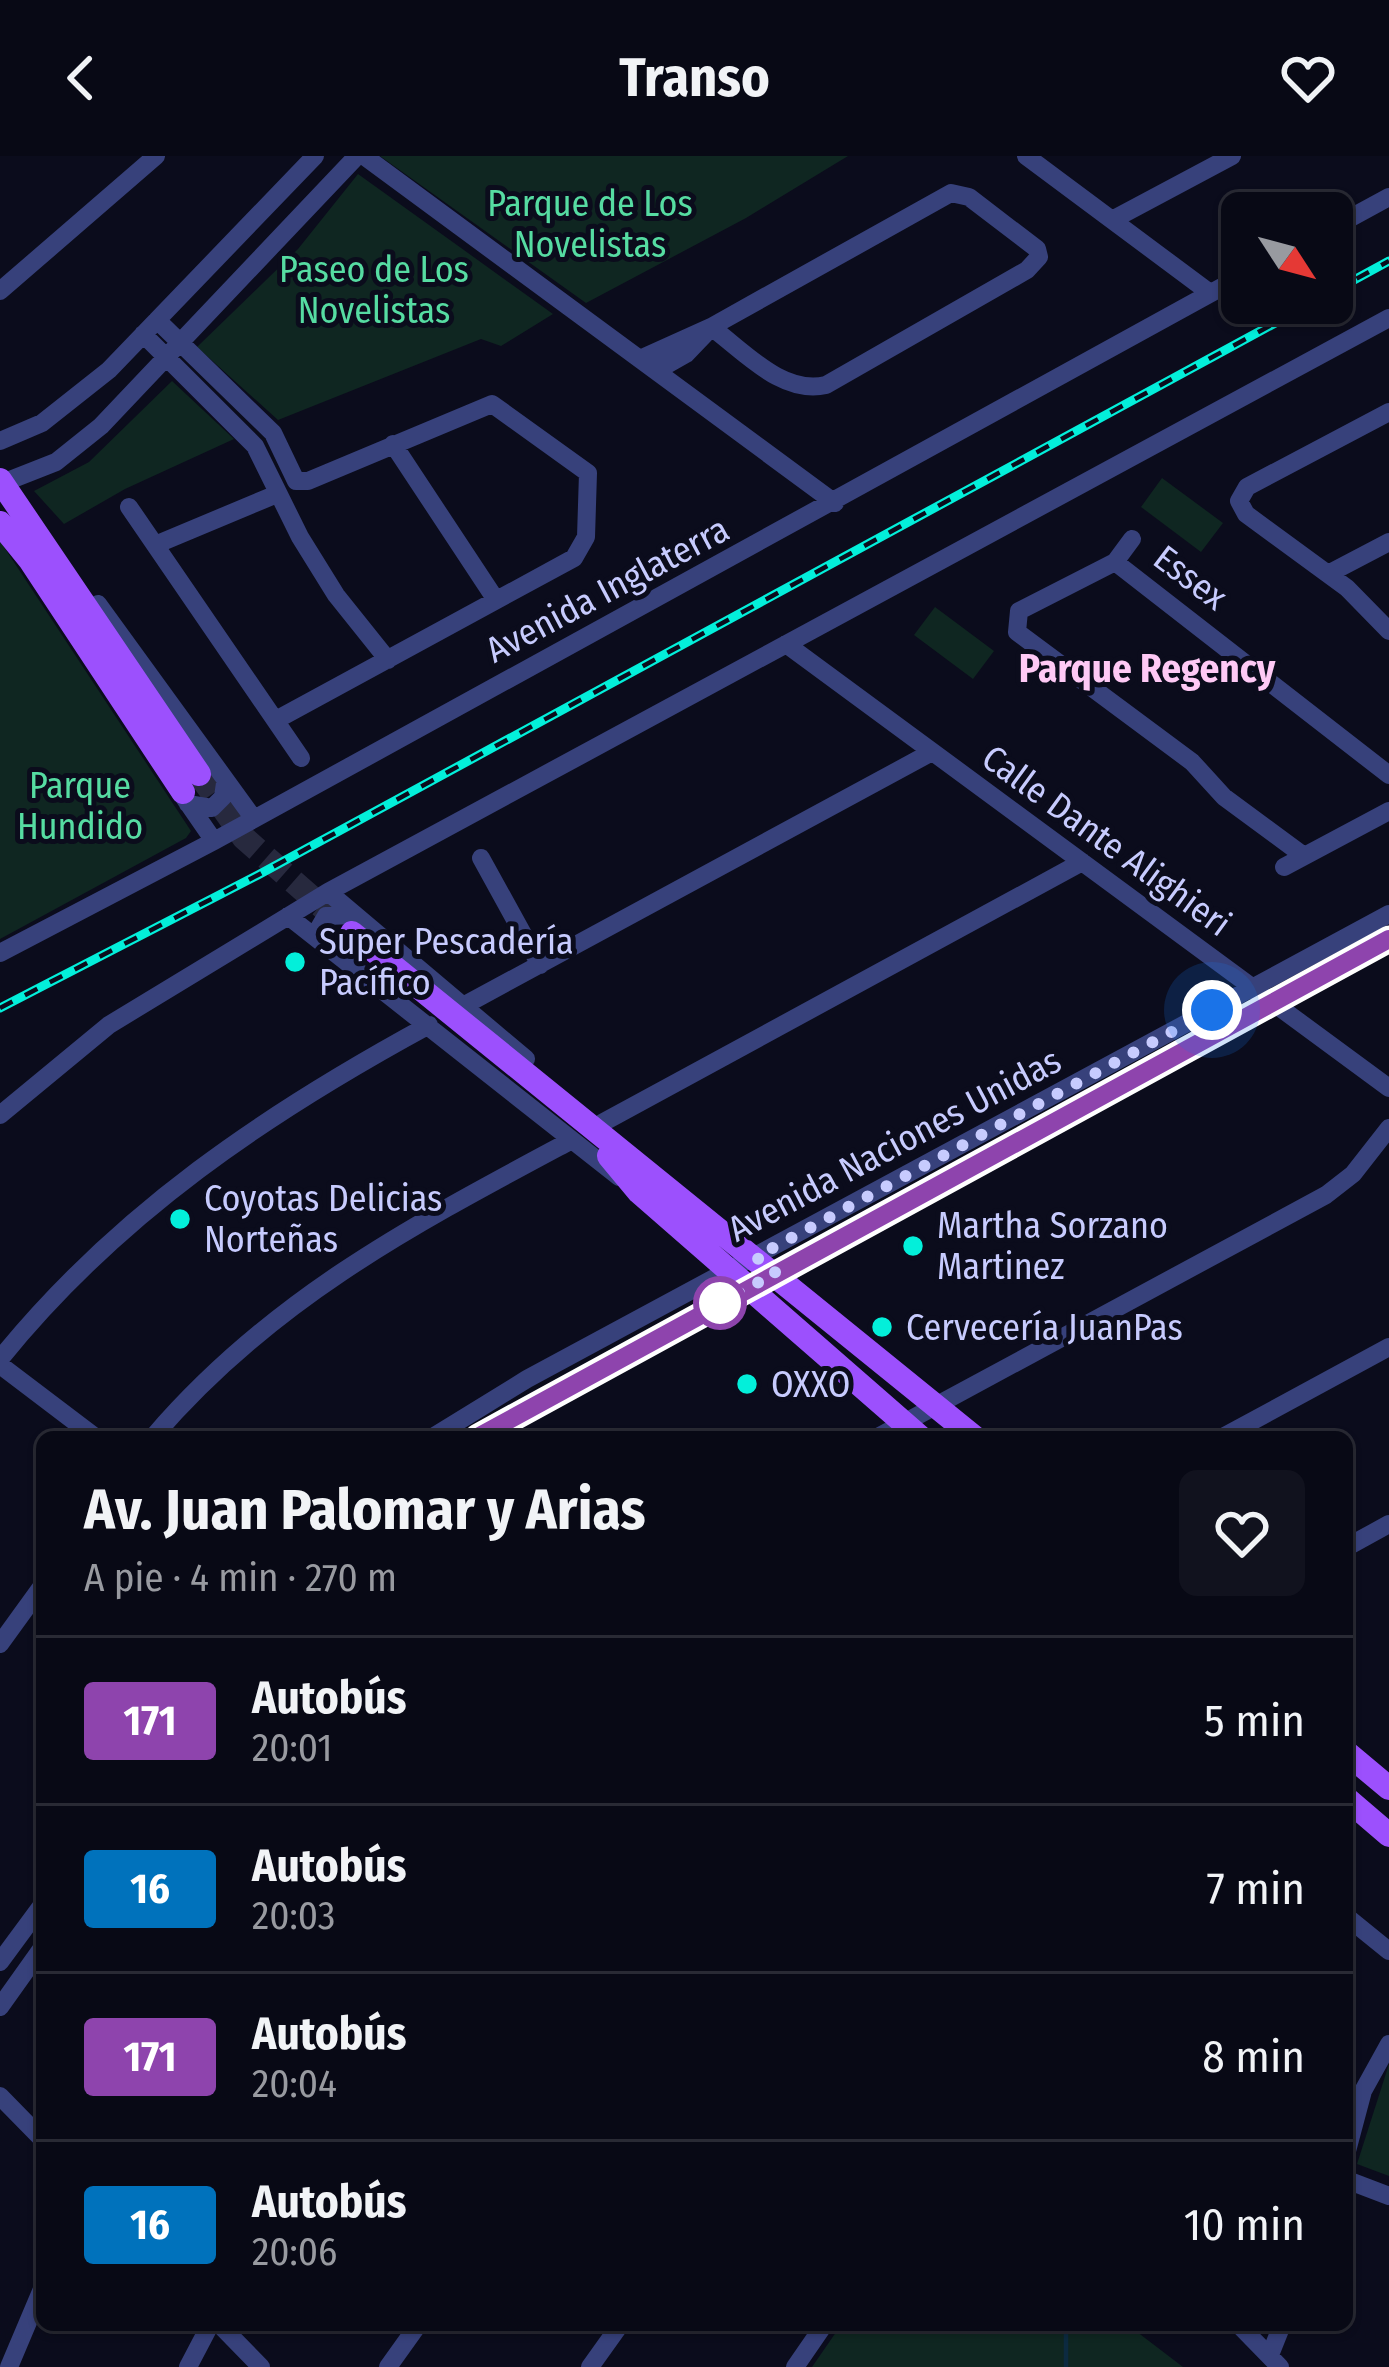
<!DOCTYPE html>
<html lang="es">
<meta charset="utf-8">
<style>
:root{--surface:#080915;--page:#11121e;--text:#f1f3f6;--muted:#989aa0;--line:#292a34}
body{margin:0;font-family:"Fira Sans Condensed",sans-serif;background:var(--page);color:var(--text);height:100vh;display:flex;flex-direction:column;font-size:45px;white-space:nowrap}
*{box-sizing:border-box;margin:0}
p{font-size:39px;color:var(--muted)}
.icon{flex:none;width:66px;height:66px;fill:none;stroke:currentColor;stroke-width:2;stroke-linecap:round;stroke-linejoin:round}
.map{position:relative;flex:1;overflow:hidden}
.panel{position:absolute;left:36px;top:1275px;width:1317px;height:900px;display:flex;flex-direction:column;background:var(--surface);border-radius:18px;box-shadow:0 3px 9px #0004,0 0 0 3px var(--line)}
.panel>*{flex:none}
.badge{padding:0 24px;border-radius:9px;font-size:42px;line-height:78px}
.needle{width:78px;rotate:126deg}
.tools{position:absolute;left:1221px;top:36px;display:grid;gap:24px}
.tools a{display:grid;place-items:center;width:132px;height:132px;border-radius:18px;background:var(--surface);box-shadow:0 3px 9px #0004,0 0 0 3px var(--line);font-size:60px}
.you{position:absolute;width:60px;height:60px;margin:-30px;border:9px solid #fff;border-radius:50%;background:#1a73e8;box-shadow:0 0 0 18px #1a73e833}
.map>.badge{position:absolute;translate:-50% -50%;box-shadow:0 0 0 6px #fff}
.round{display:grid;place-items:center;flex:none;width:126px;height:126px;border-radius:18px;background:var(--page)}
.head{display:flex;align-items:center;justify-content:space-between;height:204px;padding:0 48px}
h1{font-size:57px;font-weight:700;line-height:90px}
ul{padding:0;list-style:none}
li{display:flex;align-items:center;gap:36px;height:168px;padding:0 48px;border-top:3px solid var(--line)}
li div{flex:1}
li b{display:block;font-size:45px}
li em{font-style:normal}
li .badge{min-width:132px;font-weight:700;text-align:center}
header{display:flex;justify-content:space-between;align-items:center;height:156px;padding:0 48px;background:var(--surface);font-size:54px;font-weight:700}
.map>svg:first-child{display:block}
.green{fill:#0f2621}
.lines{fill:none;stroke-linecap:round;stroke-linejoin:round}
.stream{stroke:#0c2a40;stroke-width:4.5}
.major-tunnel{stroke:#27293e;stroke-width:24;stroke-dasharray:24 12;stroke-linecap:butt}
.minor{stroke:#37417b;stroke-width:18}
.major{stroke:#9c50fd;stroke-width:24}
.rail-casing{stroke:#03efda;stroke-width:9}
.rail{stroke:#0b0c1c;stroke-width:4.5;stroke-dasharray:14;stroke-linecap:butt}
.line-casing{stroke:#fff;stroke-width:27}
.line{stroke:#8e44ad;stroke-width:18}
.walk{stroke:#c7cbfe;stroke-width:12;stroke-dasharray:0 21.6}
.poi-dot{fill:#03efda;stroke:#0b0c1c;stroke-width:4.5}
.stop-dot{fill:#fff;stroke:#8e44ad;stroke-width:6}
.labels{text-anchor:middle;stroke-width:10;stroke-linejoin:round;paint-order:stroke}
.park-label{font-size:36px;fill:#56dca2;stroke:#0b0c1c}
.street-label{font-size:36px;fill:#c7cbfe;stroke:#0b0c1c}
.poi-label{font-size:36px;fill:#c7cbfe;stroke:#0b0c1c;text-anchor:start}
.neighbourhood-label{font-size:39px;font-weight:bold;fill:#fec9f5;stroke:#0b0c1c}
</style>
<header><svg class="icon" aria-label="back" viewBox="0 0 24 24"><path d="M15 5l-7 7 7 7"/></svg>Transo<svg class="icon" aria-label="heart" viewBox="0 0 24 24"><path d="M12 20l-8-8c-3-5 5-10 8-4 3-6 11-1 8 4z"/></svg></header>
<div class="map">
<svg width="1389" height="2211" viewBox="0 0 1389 2211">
<rect width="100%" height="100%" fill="#0b0c1c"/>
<path class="green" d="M380,0h468l-102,62 -160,85z
M358,18l195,140 -52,32 -20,-7 -203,81 -81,-73 101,-98z
M172,225l62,58 -109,50 -61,35 -30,-33 55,-29z
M1162,322l61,45 -22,29 -60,-45z
M0,385l191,290 -5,7 -186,101z
M935,451l59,44 -21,28 -59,-44z
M1389,1908v112l-32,-12z
M841,2169h287l55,42h-371z"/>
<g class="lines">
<path class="stream" d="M1066,2169v42"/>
<path class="major-tunnel" d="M199,618l45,64 108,95"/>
<path class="minor" d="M364,0l471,347
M1026,0l184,137
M1112,64l120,-64
M1332,72l57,-31
M0,135l156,-135
M157,164l116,113 23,48h12l184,-77 96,69 -2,64 -12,21 -298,162
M143,178l112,112 45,91 36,58 52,65
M640,203l71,-32 240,-134 18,4 68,52 2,8 -12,13 -201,115c-44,10 -81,-33 -115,-58
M656,215l30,-17 22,-23
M1389,256l-142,75 -8,14 7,13 101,74 42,43
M0,285l42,-18 67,-53 206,-214
M393,288l103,156
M0,328l56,-22 45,-36 256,-270
M129,351l172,251
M1132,383l-17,23 -96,49 -2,21 175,130 32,35 80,59
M155,389l122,-51
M1115,406l274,213
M1328,418l61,-32
M98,448l156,215
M786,488l603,444
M176,630l38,55
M188,648l24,4 11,-11 2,-14
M481,702l59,107
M1284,711l105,-56
M328,736l198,167
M288,760l331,261
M323,789l-4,-17 7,-12 29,-1
M0,797l214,-112 1028,-565
M463,850l469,-254
M0,959l109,-90 219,-133 1061,-574
M602,967l480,-261
M0,1203c118,-146 267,-246 429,-334
M0,1209l95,72
M153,1281c118,-138 260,-212 417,-296
M433,1281l94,-58 862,-465
M478,1281l911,-498
M878,1281l448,-242 27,-21 36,-46
M1223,1281l166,-90
M1347,1391l42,-23
M0,1488l42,-58
M1347,1761l42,34
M0,1806l42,-57
M0,1851l42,-59
M0,1940l42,43
M1347,1995l16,-60 26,-47
M1347,2024l42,16
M220,2169l41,42
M1239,2169l41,42
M1270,2199l12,-30
M9,2211l33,-78
M188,2211l22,-42
M388,2211l30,-42
M590,2211l30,-42
M795,2211l29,-42"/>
<path class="major" d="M0,324l199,294
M0,367l30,37 153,232
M352,777l622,504
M609,1000l30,36 281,245
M1347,1597l42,35
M1347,1643l42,36"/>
<defs>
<path id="rail" d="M1332,136l57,-31
M0,852l258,-133 1054,-572"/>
</defs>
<use href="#rail" class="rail-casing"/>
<use href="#rail" class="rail"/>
</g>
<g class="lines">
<defs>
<path id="line" d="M478,1281l911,-498"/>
</defs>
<use href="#line" class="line-casing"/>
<use href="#line" class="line"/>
<path class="walk" d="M720,1147l56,-30 -20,-16 456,-247"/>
</g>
<g class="poi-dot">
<circle cx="295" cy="806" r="12"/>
<circle cx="180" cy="1063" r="12"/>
<circle cx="913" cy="1090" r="12"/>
<circle cx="882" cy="1171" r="12"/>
<circle cx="747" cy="1228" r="12"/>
</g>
<circle class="stop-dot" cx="720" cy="1147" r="24"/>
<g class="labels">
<g class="park-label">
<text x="590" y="60">Parque de Los<tspan x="590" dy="41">Novelistas</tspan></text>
<text x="374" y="126">Paseo de Los<tspan x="374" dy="41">Novelistas</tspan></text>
<text x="80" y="642">Parque<tspan x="80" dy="41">Hundido</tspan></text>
</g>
<g class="street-label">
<text transform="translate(1191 421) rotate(37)" y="13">Essex</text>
<text transform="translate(607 433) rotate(-28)" y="13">Avenida Inglaterra</text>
<text transform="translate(1107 684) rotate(36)" y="13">Calle Dante Alighieri</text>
<text transform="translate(894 988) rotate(-28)" y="13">Avenida Naciones Unidas</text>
</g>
<g class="poi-label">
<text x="319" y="798">Super Pescadería<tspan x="319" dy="41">Pacífico</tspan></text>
<text x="204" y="1055">Coyotas Delicias<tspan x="204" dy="41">Norteñas</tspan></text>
<text x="937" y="1082">Martha Sorzano<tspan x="937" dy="41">Martinez</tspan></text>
<text x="906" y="1184">Cervecería JuanPas</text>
<text x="771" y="1241">OXXO</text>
</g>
<g class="neighbourhood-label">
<text x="1147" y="526">Parque Regency</text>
</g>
</g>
</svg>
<div class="tools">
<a><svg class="needle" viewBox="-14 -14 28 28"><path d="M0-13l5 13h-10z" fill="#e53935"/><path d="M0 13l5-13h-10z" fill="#989aa0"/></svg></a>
</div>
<div class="you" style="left:1212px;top:854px"></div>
<section class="panel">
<div class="head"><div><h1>Av. Juan Palomar y Arias</h1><p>A pie · 4 min · 270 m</p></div><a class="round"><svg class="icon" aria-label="heart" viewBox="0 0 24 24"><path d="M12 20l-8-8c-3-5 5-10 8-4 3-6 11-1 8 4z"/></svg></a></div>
<ul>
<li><span class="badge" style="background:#8e44ad;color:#fff">171</span><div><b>Autobús</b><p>20:01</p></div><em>5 min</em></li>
<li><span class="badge" style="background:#0072bc;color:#fff">16</span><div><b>Autobús</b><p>20:03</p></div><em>7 min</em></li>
<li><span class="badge" style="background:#8e44ad;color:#fff">171</span><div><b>Autobús</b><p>20:04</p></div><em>8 min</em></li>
<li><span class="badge" style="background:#0072bc;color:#fff">16</span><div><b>Autobús</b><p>20:06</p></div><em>10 min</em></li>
</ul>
</section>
</div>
